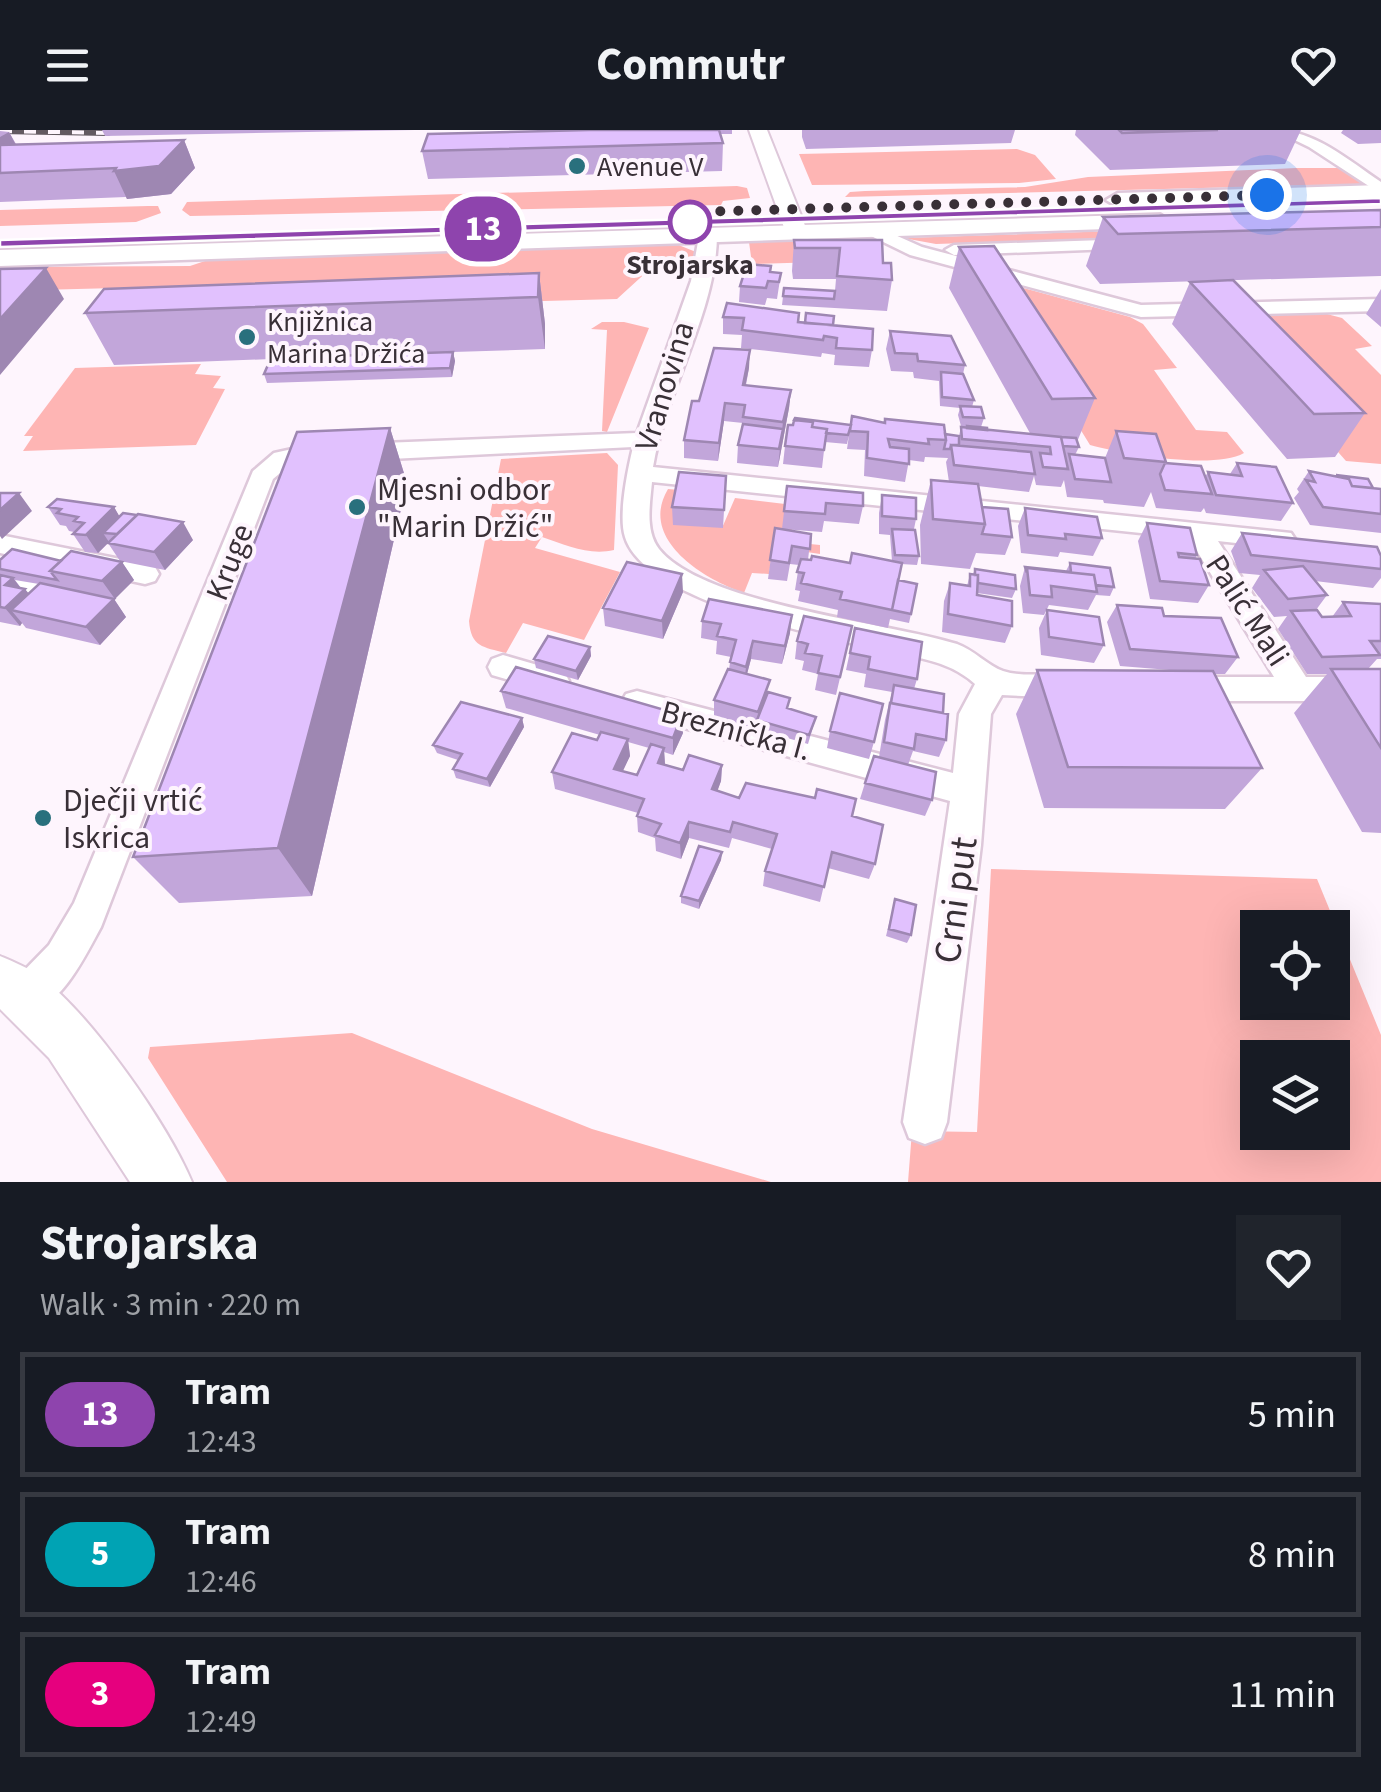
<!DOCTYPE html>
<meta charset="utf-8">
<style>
:root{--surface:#171b24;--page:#20242c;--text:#f1f3f6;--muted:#9ea1a6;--line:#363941}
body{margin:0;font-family:"Source Sans 3",sans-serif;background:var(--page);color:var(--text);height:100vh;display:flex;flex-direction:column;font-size:38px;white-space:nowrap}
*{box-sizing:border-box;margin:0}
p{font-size:32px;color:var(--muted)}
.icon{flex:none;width:55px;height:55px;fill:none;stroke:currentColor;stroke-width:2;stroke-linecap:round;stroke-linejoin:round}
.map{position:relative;height:1052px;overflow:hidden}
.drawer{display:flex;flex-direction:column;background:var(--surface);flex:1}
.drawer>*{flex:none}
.badge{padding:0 20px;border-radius:32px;font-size:35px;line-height:65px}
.buttons{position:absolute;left:1240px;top:780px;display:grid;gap:20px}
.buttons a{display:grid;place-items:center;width:110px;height:110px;border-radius:0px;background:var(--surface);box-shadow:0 10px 40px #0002;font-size:50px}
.you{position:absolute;width:50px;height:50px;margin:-25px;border:8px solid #fff;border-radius:50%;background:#1a73e8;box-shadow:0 0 0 15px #1a73e833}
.map>.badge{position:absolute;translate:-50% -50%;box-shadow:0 0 0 5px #fff}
.round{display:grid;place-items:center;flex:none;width:105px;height:105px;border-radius:0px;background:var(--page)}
.head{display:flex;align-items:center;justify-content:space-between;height:170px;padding:0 40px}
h1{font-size:48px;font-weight:700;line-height:75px}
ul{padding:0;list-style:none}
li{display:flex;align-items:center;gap:30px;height:125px;margin:0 20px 15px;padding:0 20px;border:5px solid var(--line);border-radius:0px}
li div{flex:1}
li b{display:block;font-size:38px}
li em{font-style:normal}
li .badge{min-width:110px;font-weight:700;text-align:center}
header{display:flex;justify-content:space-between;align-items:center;height:130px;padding:0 40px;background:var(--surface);font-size:45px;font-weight:700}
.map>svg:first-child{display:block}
.green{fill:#feb5b4;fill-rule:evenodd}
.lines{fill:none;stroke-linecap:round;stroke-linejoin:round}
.minor-casing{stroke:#dec8da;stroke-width:5}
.tertiary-casing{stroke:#dec8da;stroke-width:4}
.secondary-casing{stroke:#dec8da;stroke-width:5}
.minor{fill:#fff;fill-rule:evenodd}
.tertiary{fill:#fff;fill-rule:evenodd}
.secondary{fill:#fff;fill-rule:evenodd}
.tram{stroke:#635a61;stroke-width:2.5}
.rail-casing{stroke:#635a61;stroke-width:6}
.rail{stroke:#fef5fd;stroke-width:4;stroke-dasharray:12;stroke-linecap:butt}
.wall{fill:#c2a6da;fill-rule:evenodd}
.shaded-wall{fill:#9e87b2}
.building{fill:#e1c1fe;stroke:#9e87b2;stroke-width:2.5}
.line{fill:#8e44ad;stroke:#fff;stroke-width:2.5}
.walk{stroke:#393037;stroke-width:10;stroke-dasharray:0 18}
.poi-dot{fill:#29707d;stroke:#fef5fd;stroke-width:4}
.stop-dot{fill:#fff;stroke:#8e44ad;stroke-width:5}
.labels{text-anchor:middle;stroke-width:8;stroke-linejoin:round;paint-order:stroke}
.far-poi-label{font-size:28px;fill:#393037;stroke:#fef5fd;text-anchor:start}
.far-stop-label{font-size:28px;font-weight:bold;fill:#393037;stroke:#fef5fd}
.street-label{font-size:32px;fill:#393037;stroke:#fef5fd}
.poi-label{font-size:32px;fill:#393037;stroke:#fef5fd;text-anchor:start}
.near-street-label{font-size:38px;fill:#393037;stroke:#fef5fd}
</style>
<header><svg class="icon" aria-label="menu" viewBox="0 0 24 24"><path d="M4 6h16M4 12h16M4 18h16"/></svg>Commutr<svg class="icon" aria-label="heart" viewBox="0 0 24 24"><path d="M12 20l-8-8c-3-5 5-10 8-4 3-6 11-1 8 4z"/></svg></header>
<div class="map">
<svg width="1381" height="1052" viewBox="0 0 1381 1052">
<rect width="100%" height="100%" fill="#fef5fd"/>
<path class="green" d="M1017,19l18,6 21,24 -37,4 -207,2 -13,-31z
M1296,38h47l19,16 -517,13 5,-5 15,-1 160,-4 63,-10z
M737,56l10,2 3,10 -27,3 -2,4 -531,11 -8,-6 5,-8z
M148,76h10l3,7 -25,9 -136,4v-16z
M1381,92v7l-445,15 -33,-6z
M846,109l8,22 -102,3 -3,-22z
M676,114l20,8 -2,14 -43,2 -34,31 -437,12 13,-25 -193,5v-24l190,-1 21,-7z
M987,148l143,39 13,7 34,44 -23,2 42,60 31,2 17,21c-30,17 -120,1 -154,-8z
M1323,183l19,5 30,28 -17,3 26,26v89l-35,-3 -126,-143z
M602,192h22l25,6 -42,104 -5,-1 5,-101 -16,-1z
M201,234l-6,10 26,2 -8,12 12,1 -29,56 -173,6 10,-15h-9l51,-68z
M607,323l11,12 -4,85c-25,6 -48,-5 -72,-13l-7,11 85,24 -36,68 -61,-17 -17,30c-23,-6 -35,-6 -37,-32l32,-162z
M668,359l11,1 43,38 13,-30 50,6 7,25 -2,13 30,3v9l-47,-7 -4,27 -17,-1 -8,20c-41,-14 -106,-54 -76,-104z
M991,739l326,10 64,156v147h-473l4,-51 65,1zM1258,798h74v74h-74zM1258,928h74v74h-74z
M352,903l240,96 179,53h-544l-79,-124 2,-11z"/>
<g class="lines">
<defs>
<path id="minor" d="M1274,0c41,0 74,30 107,52v12l-72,-47z
M875,96l47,21 219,58 240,-6v12l-240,6 -231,-62 -41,-20v-8z
M708,101l9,5c-1,76 -51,154 -64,231l638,66 4,6 -4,6 -9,3 -64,-7 88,136h75v24h-197l-11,-3 -4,-9 4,-9 11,-3h90l-85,-139 -537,-56c-2,22 -7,49 7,67 45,56 229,73 298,95 17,6 31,22 46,27 24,8 53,-1 77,7l4,8 -4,8 -11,4 -67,-3 -11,19 -10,131 -34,277 -6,16 -16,6 -16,-6 -6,-16 47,-321 -313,-86 -11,-3 -5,-9 5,-9 11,-3 316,82 6,-59 16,-30c-27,-25 -64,-27 -99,-35 -59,-14 -232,-49 -251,-112 -7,-21 3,-69 8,-90l-342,17 -18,15 -172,448c-18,33 -37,74 -74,89l-14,-6 -6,-14 6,-14 36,-37 25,-42 179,-432 21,-18 32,-7 331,-13 54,-152 8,-45z
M1133,109l9,5 -3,4 -185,7 -9,-5 9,-5z
M0,405l145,29 10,3 4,7 -4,7 -10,3 -145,-31z
M0,444l73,14 10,3 4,7 -4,7 -10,3 -73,-14z
M503,525l62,18 4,8 -4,8 -11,4 -62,-18 -4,-8 4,-8z"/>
<path id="tertiary" d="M749,0h18l41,103 -3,5h-16l-3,-5z
M0,826c14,6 29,12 41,21 51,39 126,146 151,205h-62l-81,-124 -49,-49z"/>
<path id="secondary" d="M1381,55v14l-263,8 -12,-7 12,-7z
M1159,84l13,8 -4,5 -1168,39v-16z"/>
</defs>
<use href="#minor" class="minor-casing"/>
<use href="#tertiary" class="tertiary-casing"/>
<use href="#secondary" class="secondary-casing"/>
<use href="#minor" class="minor"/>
<use href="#tertiary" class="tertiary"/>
<use href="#secondary" class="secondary"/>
<path class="tram" d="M0,113l1381,-42"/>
<defs>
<path id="rail" d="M0,1l108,2"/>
</defs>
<use href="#rail" class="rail-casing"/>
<use href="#rail" class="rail"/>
</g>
<path class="wall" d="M102,0h313l-310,6z
M588,0h144v4h-12l3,9 -1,28 -294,8 -6,-28z
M802,0h213l-4,13 -205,6 -4,-12z
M1076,0h225l-16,34 -175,6 -35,-35z
M1343,0h38v13l-23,1 -17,-11z
M0,1l9,1 7,12 168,-4 11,28 -24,26 -44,5 -1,-2 -126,5z
M1381,80v66l-281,8 -14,-18 17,-49z
M794,110h66l23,23 9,17 -5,31 -105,-6 2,-17 51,3 1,-12h-43l-1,-8z
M959,117l136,151 -18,44 2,5 -4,8 30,3 11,-27 50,31 -1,1 40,14 3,-5 22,2 7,-11 56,40 -12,18 -75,-8 -2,-5 -3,4 -45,-4 -5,-16 -7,15 -40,-4 -1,-3 -36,-3 -3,-17 -3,7 -25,-2 -2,-9 -5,16 -51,-6 4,21 30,30 -7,18 -29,-2 -6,16 -49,-5 -1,-39 11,-45 18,2 -3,-20 2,-4 -23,-1 -1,5 -15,-2 -4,22 -41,-6 1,-26 -18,-1 2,-14 -2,9 -22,-2 -3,26 -39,-4 2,-18 66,-21 108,11 2,-9 6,1 -6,-2 -3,-11 2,-7 -20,-2 -1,-25 -25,-3 -1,-6 -22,-1 -5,-22 4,-18 75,34 -2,9 11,26 -2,7 12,11 -3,9 6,3 44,5 -82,-147z
M771,142l10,1 -4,26 -10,-1 -2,7 -26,-3 1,-16z
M539,143l6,51v25l-92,3 2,9 -3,16 -185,6 -3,-9 7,-15 -157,6 -29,-52z
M1190,152l175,131 -30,44 -48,2 -115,-135z
M1381,159v38l-15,-13z
M723,187l110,8 39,25 -3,17 -35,-2 1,-10 -13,-2 -1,4 -80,-9 1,-13 -19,-1z
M749,238l-3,17 45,5 -2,18 -11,59 -41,-4 1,-18 5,-22 -19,-2 -6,40 -34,-3v-18l15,-39z
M390,298l17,55 -95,413 -133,7 -46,-46z
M1309,341l72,18v44l-71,-8 -16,-27 5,-6 -2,-3z
M726,346l-3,52 -50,-3 -1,-18z
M787,356l76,20 -4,18 -35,-3 -2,11 -40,-3z
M882,365l34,24 -2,10 5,27 -2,9 -16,-1 -3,16 13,34 -2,9 -19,-4 -2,9 -51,-11 1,-7 -40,-9 2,-10 -5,-1 4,-25 -9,-1 -3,17 -19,-2 7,-51 36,6 -3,26 42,3 42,-2 -2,-26 -11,-1v-21z
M48,377h66l5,9 74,24 -28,30 -45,-9 -12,-18 -10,10 -13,-1 -12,-18 1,-2 -5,-1 -3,-5 -6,-1z
M1025,378l77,30 -9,18 -33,-4 -2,5 -37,-4 -3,-27z
M1147,393l50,32 -2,4 14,26 -11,18 -48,-4 -12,-58z
M1242,403l139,23v22l-8,10 -58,-7 12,14 -11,15 6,7h10l11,-15 38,2v55h-4l-9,10h13v164l-19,-1 -68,-119 33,-39h-20l-29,-45 9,-13 -13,1 -22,-29 8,-13 -21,-2 -8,-22z
M0,430l122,2 12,18 -20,19 12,18 -26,28 -74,-17 -4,-5 -2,3 -20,-4zM15,450l24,4 -10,10 -8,-6z
M1070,433l44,24 -4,9 -14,-1 -8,15 -39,-5 -5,10 -21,-2 -3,-27 5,-19 41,4z
M975,439l41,20 -4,9 -35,-5v2l35,31 -7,17 -63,-11 2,-31 6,-18 17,3 3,-12h3z
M683,462l-20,47 -58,-13 -2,-18z
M1117,475l47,11 74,41 -13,17h-11l48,94 -37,41 -181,-1 -28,-94 21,-44 145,1 -62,-5 -13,-44z
M1047,480l57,35 -10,18 -53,-8 -2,-27z
M702,491l88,12 -8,31 -31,-5 -4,15 41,35 28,8 -8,27 -94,-27v-17l15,-31 2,-12 -15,-3 1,-13 -16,-3z
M852,496l-16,69 -21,-5 3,-16 -16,-4 2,-9 -9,-2 2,-18z
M855,498l62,51 -3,10 29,24 3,27 -7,17 -26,-6 -5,14 24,35 -7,16 -65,-17 5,-16 14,-26 6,-37 7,-28 -28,-5 2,-13 -20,-4z
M590,517l1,9 -13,24 -42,-12 -2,-9z
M501,561l182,42 -10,22 -9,-3 1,12 18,6 39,-5 -1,16 -4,10 22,7 113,18 23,48 -6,15 -41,-11 -8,34 -57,-16 2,-15 7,-22 -40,-11 -3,10 -40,-10 -8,21 -25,-8 -1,-13 -17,-6 -1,-16 1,-3 -83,-24 -3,-17 45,-32 3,-5 -94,-27zM628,612l21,6 -12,27 -15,-4 8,-15z
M522,588l2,9 -34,60 -34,-9 -3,-9 5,-9 -21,-7 -4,-8z
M830,601l44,11 -5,17 -42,-11z
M722,722l-1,8 -22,49 -18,-6v-7z
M895,769l16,36 -4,8 -21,-7z"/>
<path class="shaded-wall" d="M9,2l8,15 -17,8v-18z
M184,10l11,28 -24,26 -44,5 -13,-28z
M46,138l18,31 -64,76v-56z
M539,143l6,51v25l-7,-52z
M750,220l-1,18 -7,34 1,-17z
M453,222l2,9 -3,16 -2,-9z
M791,260l-2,18 -11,59 5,-45z
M725,273l-1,18 -6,40 1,-18z
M390,298l17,55 -95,413 -34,-48z
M19,363l13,18 -30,28 -2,-3v-26z
M114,377l11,19 -22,7 6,9 -11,11 -12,-18z
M183,392l10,18 -28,30 -11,-18z
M122,432l12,18 -19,19 -13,-18z
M682,444l1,18 -20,47 -1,-18z
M13,448l10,13 2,-2 15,18 -29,3 11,13 -2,3 -15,-18v-23z
M114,469l12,18 -26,28 -14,-18z
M792,485l-2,18 -8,31 3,-18z
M753,511l-2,18 -7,26 2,-18z
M590,517l1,9 -13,24 -2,-9z
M682,585l1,18 -10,22v-17z
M522,588l2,9 -34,60 -3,-8z
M628,609l2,17 -14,30 -2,-17z
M664,618l1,17 -7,-2z
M722,635l-1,16 -9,25v-17z
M689,692v16l-8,21 -1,-16z
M722,722l-1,8 -22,49v-8z"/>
<path class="building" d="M589,0h130l4,13 -301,8 6,-17z
M1119,0h99l-96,3z
M184,10l-25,26 -45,5 2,-3 -116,5v-28z
M1381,80v17l-263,7 -15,-17z
M794,110h88l1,23h8l1,17 -55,-4 3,-28h-45z
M994,116l101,152 -43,1 -93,-152z
M747,134l24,2 -1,6 11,1 -2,9 -11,-1 -2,7 -26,-2z
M46,138l-46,51v-50z
M539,143l-1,24 -453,16 19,-24z
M1233,150l132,133 -51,1 -124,-132z
M784,158l51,3 -1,8 -51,-3z
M727,173l72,10 -1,9 75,7 -1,21 -36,-2 1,-10 -13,-2 -1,4 -81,-10 2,-12 -21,-1z
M806,183l28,3 -1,9 -28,-2z
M890,201l61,5 14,29 -47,-4 -1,-7 -22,-1z
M714,218l36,2 -7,35 48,5 -8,32 -40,-5 2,-12 -20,-2 -6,40 -35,-3 8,-39h7z
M453,222l-3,16 -186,6 7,-16z
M941,242l22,2 11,26 -32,-3z
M960,276l21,1 3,11 -21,-1z
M852,286l33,7v-4l59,6 2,15 -18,-1 1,5 -41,-5 2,8 19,2v15l-42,-6 1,-26 -18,-1z
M795,288l56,7 -3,10 -22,-2 1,-4 -15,-2 1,-5 -19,-2z
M794,290l19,2 -1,5 15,2 -3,21 -39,-4 3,-21h5z
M743,294l40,5 -4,20 -41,-4z
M967,296l20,2v2l-20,-2z
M961,297l100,10 7,32 -25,-2 -3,-14 11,1 -1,-7 -88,-8z
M390,298l-112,420 -145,9 164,-425z
M1116,301l40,3 10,28 -42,-4z
M945,304l14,2v9h-8l-1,4h-6l2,-9z
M1061,307l15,1 3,9 -16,-1z
M951,315l80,7 4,22 -81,-9z
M1069,324l36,4 6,24 -36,-3z
M1165,333l36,3 11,28 -47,-4 -5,-16z
M1237,333l39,4 17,36 -77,-8 -8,-23 34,4z
M1309,341l40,8 3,7 29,3v25l-58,-7 -17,-27 9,2z
M679,342l47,4 -2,34 -52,-3z
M1336,345l32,4 5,9 -21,-2 -3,-7z
M931,350l47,4 7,40 -52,-5z
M787,356l76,7v13l-37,-3 -1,11 -41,-3z
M0,363h19l-19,17z
M882,365l34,3v21l-34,-3z
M57,369l57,8 -28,28 -13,-1 11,-11 -10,-2 4,-4 -21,-4 4,-4 -13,-2z
M982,377l26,2 4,28 -30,-3 3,-10z
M1025,378l72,9 5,21 -37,-4 1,5 -38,-4z
M123,383l14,2 -20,19 -14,-1z
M138,384l45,8 -29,30 -46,-9z
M1147,393l43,5 7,27 -19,-2 1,4 21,2 9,26 -49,-4z
M775,398l36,6 -1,15 -18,-3 -3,17 -19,-3z
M892,399l23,1 4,26 -24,-1z
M1242,403l135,14 4,9v13l-130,-14z
M12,419l49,12 -11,10 7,9 -57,-11v-9z
M71,421l51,11 -20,19 -52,-10z
M852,423l50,10 -10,47 -52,-11 2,-7 -41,-9 3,-10 -7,-1 4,-13 10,1 1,-4 38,7z
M627,432l55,12 -20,47 -59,-13z
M1070,433l40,5 4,19 -18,-2 -2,-10 -67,-7 -1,2 -1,-3 46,5z
M1303,436l24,29 -39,4 -24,-29z
M1027,438l67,7 3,17 -46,-6 1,11 -22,-2z
M975,439l40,6 1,14 -38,-6v-8h-3z
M970,444l8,1 -1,20 35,6v25l-64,-12 2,-31 20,3z
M0,445l13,3 -8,7 20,4 -20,19 -5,-1z
M898,450l19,4 -6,30 -19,-4z
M40,453l74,16 -28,28 -75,-17z
M709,469l83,16 -7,31 -32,-5 -7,26 -16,-5 6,-22 -19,-4 4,-12 -19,-3z
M1343,472l38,2v37h-11l10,14 -58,2 -31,-46 26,-1 5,7 29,-1z
M1117,475l45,3 2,8 57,2 17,39 -108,-8z
M1047,480l52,7 5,28 -55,-8z
M804,486l48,10 -12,51 -22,-4 4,-17 -17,-3 3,-9 -11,-3z
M855,498l67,14 -5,37 -49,-10 2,-12 -20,-4z
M548,506l42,11 -14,24 -42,-12z
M516,537l166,48 -9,23 -172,-47z
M728,539l42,11 -12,32 -44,-12z
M1331,539h50v79z
M1037,540l176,1 49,97 -194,-1z
M894,555l50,9 -1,19 -52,-10z
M768,562l22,6 -3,10 29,9 -7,18 -52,-15z
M840,563l43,11 -9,38 -44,-11z
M461,572l61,16 -35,61 -34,-10 9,-15 -29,-9z
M890,573l58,11 -2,26 -30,-6 -2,15 -30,-7z
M601,602l27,7 -14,30 23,6 14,-31 13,4 -6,15 25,7 6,-15 33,10 -10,24 27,9 7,-15 69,15 2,-9 39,10 -4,17 31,9 -8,39 -43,-12 -8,35 -59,-16 12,-37 -44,-12 -3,10 -41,-10 -9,21 -25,-8 6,-11 -24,-8 7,-17 -92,-27 20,-39 25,7z
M874,626l62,16 -4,28 -67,-17z
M699,716l23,6 -23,49 -18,-5z
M895,769l21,6 -5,30 -22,-6z"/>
<path class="line" d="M1381,68v6l-1381,43v-7z"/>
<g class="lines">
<path class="walk" d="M690,92l6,-10 571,-17"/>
</g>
<g class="poi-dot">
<circle cx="577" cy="36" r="10"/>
<circle cx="247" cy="207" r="10"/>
<circle cx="357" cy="377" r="10"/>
<circle cx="43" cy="688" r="10"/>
</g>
<circle class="stop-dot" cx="690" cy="92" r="20"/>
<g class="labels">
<g class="far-poi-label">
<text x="597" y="46">Avenue V</text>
<text x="267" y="201">Knjižnica<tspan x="267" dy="32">Marina Držića</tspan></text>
</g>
<g class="far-stop-label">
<text x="690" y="144">Strojarska</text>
</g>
<g class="street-label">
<text transform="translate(664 256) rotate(-73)" y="11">Vranovina</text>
<text transform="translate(229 432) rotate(-69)" y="11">Kruge</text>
<text transform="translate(1248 480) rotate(57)" y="11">Palić Mali</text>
<text transform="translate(736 600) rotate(15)" y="11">Breznička I.</text>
</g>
<g class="poi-label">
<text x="377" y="370">Mjesni odbor<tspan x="377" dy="37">"Marin Držić"</tspan></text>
<text x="63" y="681">Dječji vrtić<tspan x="63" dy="37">Iskrica</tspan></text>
</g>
<g class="near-street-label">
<text transform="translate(955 770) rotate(-82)" y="13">Crni put</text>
</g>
</g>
</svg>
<div class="buttons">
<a><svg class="icon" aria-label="locate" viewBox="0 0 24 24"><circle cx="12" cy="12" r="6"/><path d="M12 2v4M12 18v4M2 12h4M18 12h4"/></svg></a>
<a><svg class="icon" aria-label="layers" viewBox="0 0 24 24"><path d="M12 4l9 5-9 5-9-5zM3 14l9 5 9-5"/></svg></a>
</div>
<div class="you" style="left:1267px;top:65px"></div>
<b class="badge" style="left:483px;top:99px;background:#8e44ad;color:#fff">13</b>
</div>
<section class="drawer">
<div class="head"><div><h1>Strojarska</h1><p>Walk · 3 min · 220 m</p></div><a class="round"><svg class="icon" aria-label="heart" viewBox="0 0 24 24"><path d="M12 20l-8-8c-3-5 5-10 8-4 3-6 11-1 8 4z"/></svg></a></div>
<ul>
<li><span class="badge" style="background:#8e44ad;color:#fff">13</span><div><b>Tram</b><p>12:43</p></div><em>5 min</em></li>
<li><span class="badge" style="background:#00a3b4;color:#fff">5</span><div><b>Tram</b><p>12:46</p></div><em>8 min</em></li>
<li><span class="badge" style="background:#e6007e;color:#fff">3</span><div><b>Tram</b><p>12:49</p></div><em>11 min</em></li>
</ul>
</section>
